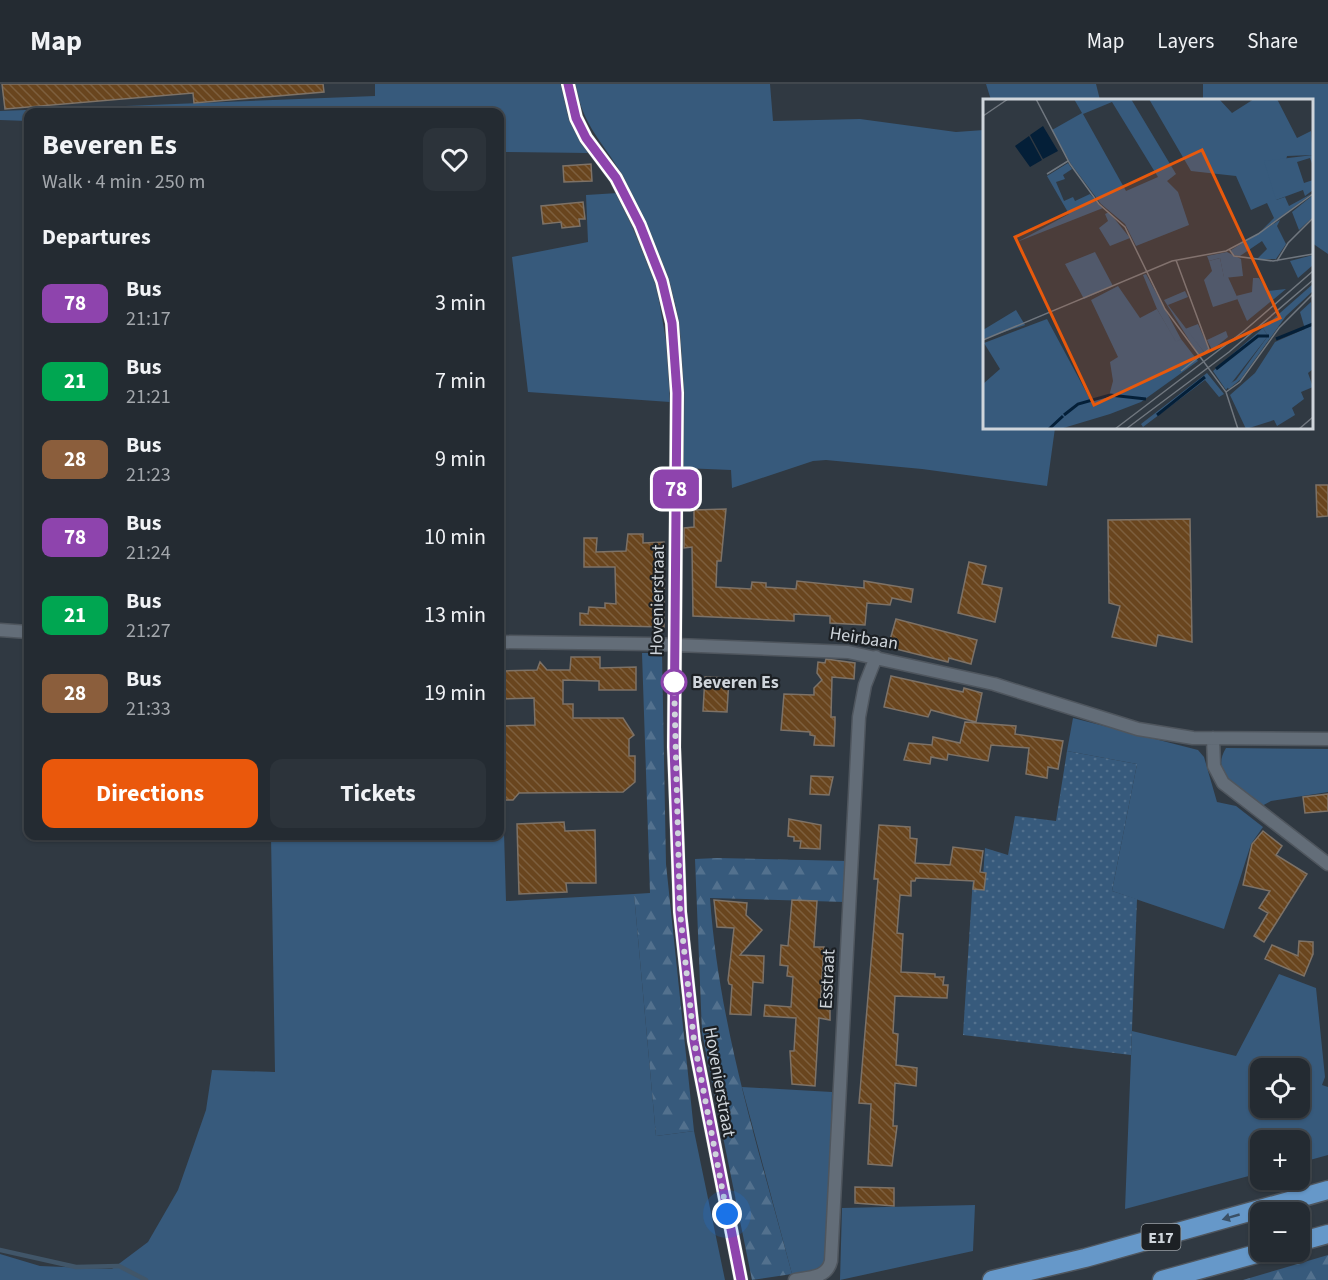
<!DOCTYPE html>
<meta charset="utf-8">
<style>
:root{--surface:#242b32;--page:#2c333a;--text:#f1f3f6;--muted:#a3a7ac;--line:#41474d;--accent:#ea580c}
body{margin:0;font-family:"Source Sans 3",sans-serif;background:var(--page);color:var(--text);height:100vh;display:flex;flex-direction:column;font-size:22px;white-space:nowrap}
*{box-sizing:border-box;margin:0}
p{font-size:20px;color:var(--muted)}
.icon{flex:none;width:33px;height:33px;fill:none;stroke:currentColor;stroke-width:2;stroke-linecap:round;stroke-linejoin:round}
.map{position:relative;flex:1;overflow:hidden}
.side{position:absolute;left:24px;top:24px;width:480px;height:732px;display:flex;flex-direction:column;background:var(--surface);border-radius:12px;box-shadow:0 2px 4px #0004,0 0 0 2px var(--line)}
.side>*{flex:none}
.badge{padding:0 12px;border-radius:9px;font-size:21px;line-height:39px}
.tools{position:absolute;left:1250px;top:974px;display:grid;gap:12px}
.tools a{display:grid;place-items:center;width:60px;height:60px;border-radius:12px;background:var(--surface);box-shadow:0 2px 4px #0004,0 0 0 2px var(--line);font-size:30px}
.you{position:absolute;width:30px;height:30px;margin:-15px;border:4px solid #fff;border-radius:50%;background:#1a73e8;box-shadow:0 0 0 9px #1a73e833}
.map>.badge{position:absolute;translate:-50% -50%;box-shadow:0 0 0 3px #fff}
h2{padding:0 18px;font-size:22px;line-height:54px}
.round{display:grid;place-items:center;flex:none;width:63px;height:63px;border-radius:12px;background:var(--page)}
.summary{display:flex;align-items:center;justify-content:space-between;height:102px;padding:0 18px}
h1{font-size:28px;font-weight:700;line-height:45px}
.button{display:flex;gap:12px;margin-top:auto;padding:12px 18px}
.button a{flex:1;height:69px;border-radius:12px;background:var(--accent);color:#fff;font-size:24px;font-weight:700;line-height:69px;text-align:center}
.button a+a{background:var(--page);color:var(--text)}
ul{padding:0;list-style:none}
li{display:flex;align-items:center;gap:18px;height:78px;padding:0 18px}
li div{flex:1}
li b{display:block;font-size:22px}
li em{font-style:normal}
li .badge{min-width:66px;font-weight:700;text-align:center}
header{display:flex;align-items:center;gap:36px;box-sizing:border-box;height:84px;padding:0 30px;background:var(--surface);border-bottom:2px solid var(--line)}
header strong{font-size:28px}
nav{display:flex;gap:33px;margin-inline-start:auto;font-size:21px}
.map>svg:first-child{display:block}
.grass{fill:#375a7c;fill-rule:evenodd}
.forest{fill:url(#forest-firs)}
.garden{fill:url(#garden-dots)}
.lines{fill:none;stroke-linecap:round;stroke-linejoin:round}
.stream{stroke:#415669;stroke-width:4.5}
.building{fill:url(#building-back-hatch);stroke:#7d7267;stroke-width:1.5}
.minor-casing{stroke:#4f565e;stroke-width:15}
.motorway-casing{stroke:#4f565e;stroke-width:21}
.minor{stroke:#636d78;stroke-width:12}
.motorway{stroke:#6698c9;stroke-width:18}
.oneway{fill:#3a5066}
.line-casing{stroke:#fff;stroke-width:14}
.line{stroke:#8e44ad;stroke-width:9}
.walk{stroke:#cfd5db;stroke-width:6;stroke-dasharray:0 10.8}
.stop-dot{fill:#fff;stroke:#8e44ad;stroke-width:3}
.labels{text-anchor:middle;stroke-width:4.5;stroke-linejoin:round;paint-order:stroke}
.shield{fill:#1c2024;stroke:#999fa4;stroke-width:1.5}
.shield-label{font-size:16px;font-weight:bold;fill:#cfd5db}
.street-label{font-size:18px;fill:#cfd5db;stroke:#1c2024}
.stop-label{font-size:18px;font-weight:bold;fill:#cfd5db;stroke:#1c2024;text-anchor:start}
.inset-river{fill:none;stroke:#041f38;stroke-width:3}
.inset-road{fill:none;stroke:#70777f;stroke-width:1.5}
.view{fill:#e8590c;fill-opacity:0.15;stroke:#e8590c;stroke-width:3}
.inset-edge{fill:none;stroke:#cfd5db;stroke-width:3}
</style>
<header>
<strong>Map</strong>
<nav><a>Map</a><a>Layers</a><a>Share</a></nav>
</header>
<div class="map">
<svg width="1328" height="1196" viewBox="0 0 1328 1196">
<defs>
<pattern id="forest-firs" width="22" height="20" patternUnits="userSpaceOnUse" patternTransform="scale(1.5)"><rect width="22" height="20" fill="#375a7c"/><path d="M5 1l3.5 6h-7zM16 11l3.5 6h-7z" fill="#53718e"/></pattern>
<pattern id="garden-dots" width="8" height="8" patternUnits="userSpaceOnUse" patternTransform="scale(1.5)"><rect width="8" height="8" fill="#375a7c"/><path d="M2 2h.1M6 6h.1" fill="none" stroke="#53718e" stroke-width="1.8" stroke-linecap="round"/></pattern>
<pattern id="building-back-hatch" width="6" height="6" patternUnits="userSpaceOnUse" patternTransform="scale(1.5)"><rect width="6" height="6" fill="#69451e"/><path d="M-1 5l2 2M0 0l6 6M5-1l2 2" fill="none" stroke="#7d5f3e"/></pattern>
</defs>
<rect width="100%" height="100%" fill="#303942"/>
<path class="grass" d="M375,0h187l13,44 15,25 -90,-1v-40h-472v9l-28,-1v-9l375,-15z
M575,0h195l3,37 87,-2 96,13 28,-2v298h71l-8,58 -125,-17 -96,-9 -13,1 -81,27 -1,-18 -48,-2c-1,-48 3,-119 -8,-164 -9,-40 -29,-78 -46,-115 -18,-41 -45,-56 -54,-105z
M986,0h110l4,16h-109z
M1203,0h125v170l-16,-11v-143h-109z
M618,109l38,90 11,63 3,56 -142,-10 -16,-135 76,-15 -2,-47z
M1073,634l125,32 6,7 13,45 19,4 27,21 -12,17 -27,85 -112,-38 25,-127 -70,-13z
M1226,664l102,1v43l-57,9 -11,6c-19,-15 -51,-32 -34,-59z
M500,748h4l2,69 128,-7 22,242 38,-5 31,149h-725v-26l40,12 72,3 36,-27 30,-52 28,-80 6,-40 63,2 -4,-236h229z
M1279,890l37,14 9,89 -3,8 6,2v68l-29,8v-23h-39v33l-135,36 7,-178 104,25zM1260,984h39v39h-39z
M742,1003l90,5 -4,172 -11,6 -25,4z
M975,1121l-2,46 -133,29 2,-72z"/>
<path class="forest" d="M642,569h20l4,211 28,267 -38,5 -22,-242 16,-1z
M717,774l130,3 -2,41 -135,-4c9,129 49,252 82,376l-40,6 -50,-247 -7,-174z
M1328,1171v25h-85z"/>
<path class="garden" d="M1067,667l70,13 -25,127 25,8 -6,156 -168,-20 10,-158h10l2,-29 23,7 7,-39 41,5z"/>
<g class="lines">
<path class="stream" d="M0,1166l76,17 43,-1 27,14"/>
</g>
<path class="building" d="M2,0h321l1,8 -130,11 -1,-10 -188,16z
M591,80l1,17 -28,1 -1,-16z
M583,118l2,17h-6l1,7 -18,2 -1,-6 -18,2 -2,-18z
M1316,401h12v31l-11,1z
M726,425l-5,52h-4l-1,26 35,2 1,-7 14,1v4l30,2 1,-8 67,7v-7l49,8 -2,13 -19,-4 -2,7 -23,-2 -2,22 -35,-2v-7l-36,-2v7l-101,-5 -1,-69 -8,1v-20l10,-1v-17z
M1190,435l2,123 -34,-7 -2,11 -44,-9 8,-31 -11,-3 -1,-83z
M628,450h15v9l21,-1v85l-84,-2v-12l8,1 1,-7 16,1v-5l11,1 -1,-37h-31v-29h13l-1,14 30,-1z
M969,478l17,4 -4,18 20,4 -7,34 -37,-9z
M896,535l81,21 -6,24 -22,-6 -1,4 -60,-15z
M571,573h29v11l36,-1v23h-37v-9l-36,-1v24h10v14h50l11,17 -5,4v17h6v26l-12,10 -104,1 -6,7h-13v-74l35,-1 -1,-27 -34,1v-24h3v-4l34,-1 3,-8 7,8h23z
M826,575l29,4 -1,16 -22,-2 -1,40h4v7l-1,22 -20,-1 1,-9 -5,-1v-3l-29,-2 3,-36 30,1v-7l8,-8 -5,-7 1,-11 7,1z
M891,592l72,16 1,-4 18,5 -6,29 -45,-12 -3,7 -44,-10z
M705,593l24,1 -2,34 -24,-1z
M965,638l51,4 -1,8 48,7 -5,28 -10,-2 -1,11 -21,-4 3,-26 -38,-3 -3,16 -40,-7 -1,6 -16,-3 -1,7 -26,-4 5,-17 23,2 1,-8 27,6z
M811,692l22,1 -4,18 -19,-1z
M1328,710v17l-23,2 -2,-16z
M789,735l32,6 -1,24 -20,-1 1,-7h-7v-4l-6,-1z
M564,738l1,9 30,-1 1,53h-30l1,9 -48,2 -2,-70z
M879,741l31,2v11l7,1 -2,24 35,2 3,-18 30,4 -3,21 6,1 -2,17 -11,-1 1,-8 -58,-3 -1,3h-4v15l-11,-1 -3,38 6,1 -2,38 34,2v3h9l-1,8h5l-1,13 -52,-2 -2,37 5,1 -2,31 21,3 -1,18 -21,-3 -2,43h4l-5,40 -24,-2 3,-60 -12,-1 19,-224h-4z
M1263,747l19,15 -6,9 31,19 -43,68 -10,-6 14,-23 -9,-5 11,-17 -27,-6 9,-41z
M714,816l33,3 -1,12 16,15 -22,25 24,1 -1,27 -10,-1 -2,33 -21,-1 2,-29 -3,-1 -1,-4 6,-52 -17,-1z
M792,816l25,1 -3,46h10l-4,60h10v13l-11,-2 -4,68 -23,-2 -2,-33h4l2,-33 -32,-2 1,-11 26,2 2,-30 -6,-1 1,-10 -8,-1 1,-20 7,1z
M1299,857l14,1v12l-9,22 -39,-17 7,-14 26,11z
M855,1103l39,1v18l-39,-3z"/>
<g class="lines">
<defs>
<path id="minor" d="M568,0l8,34 10,20 30,40 24,48 22,55 10,42 5,70 -3,354 6,165 14,129 47,239
M0,546l28,2
M500,558l151,2 197,8 146,32 144,45 55,9 135,1
M1213,654l1,28 9,17 105,81
M795,1196c15,-3 32,-2 36,-19l28,-544 6,-32 11,-28"/>
<path id="motorway" d="M1299,1158l29,-8
M992,1196l93,-22 243,-68
M1162,1196l105,-29"/>
</defs>
<use href="#minor" class="minor-casing"/>
<use href="#motorway" class="motorway-casing"/>
<use href="#minor" class="minor"/>
<use href="#motorway" class="motorway"/>
</g>
<defs><path id="oneway-solid" d="M-6-.8H1V-3.2L6.5 0L1 3.2V.8H-6Z" transform="scale(1.5)"/></defs>
<use class="oneway" href="#oneway-solid" transform="translate(1231 1133) rotate(164)"/>
<g class="lines">
<defs>
<path id="line" d="M568,0l8,34 10,20 30,40 24,47 22,56 10,42 5,70 -3,354 6,165 14,129 47,239"/>
</defs>
<use href="#line" class="line-casing"/>
<use href="#line" class="line"/>
<path class="walk" d="M674,598l6,230 14,129 33,173"/>
</g>
<circle class="stop-dot" cx="674" cy="598" r="12"/>
<g class="labels">
<rect class="shield" x="1141.5" y="1140" width="39" height="26" rx="4.5"/>
<g class="shield-label">
<text x="1161" y="1159">E17</text>
</g>
<g class="street-label">
<text transform="translate(657 516) rotate(-89)" y="6">Hovenierstraat</text>
<text transform="translate(864 554) rotate(9)" y="6">Heirbaan</text>
<text transform="translate(827 895) rotate(-87)" y="6">Esstraat</text>
<text transform="translate(720 998) rotate(80)" y="6">Hovenierstraat</text>
</g>
<g class="stop-label">
<text x="692" y="604">Beveren Es</text>
</g>
</g>
<g transform="translate(983 15)">
<rect width="330" height="330" fill="#303942"/>
<path d="M91,0h57l45,75 -9,7 11,11 11,33 -53,21 -11,-22 -24,-20 -30,-40 -19,-34 30,-17zM129,3l46,75 -32,14 -43,-77zM166,0h70l13,14 22,-14h23l20,39 14,-7 2,24 -26,1 -11,44 9,-3 4,9 24,-13 -52,38 13,-13 -7,-15 -16,7 -15,-34 -45,-5zM85,64l4,6 -9,6 2,4 -9,3 8,19 9,-4 2,4 15,-7 13,14 -86,34 52,-28 -22,-38zM330,96v22l-14,13 -7,-18zM126,113l21,26 -20,8 -11,-18 9,-7 -3,-7zM297,121l-3,6 9,18 -10,15h-19l10,-10 -5,-8 -22,15 -7,-1 -2,-5zM112,153l18,34 -29,13 -19,-35zM244,153l14,7 2,17 -19,2 -4,-20 -11,3 -2,-5zM330,156v10l-15,13 -8,-17zM270,179h6l8,13 19,-2 -39,32 -11,-25 16,-4zM135,187l22,32 17,-9 19,32 5,-2 17,22 -57,41 -31,12 -50,15h-77v-45l17,-15 -16,-26 63,-24 44,82 18,-5 4,-15 -3,-19 8,-5 -27,-57zM328,203l2,67 -5,4 5,14 -12,5 3,7 -12,9 3,7 -18,11 -3,-6 -28,9 -16,-34 25,-22 20,-31 30,-13 -5,-17zM33,211l9,15 -42,14v-9zM215,225l11,25 -5,3 -19,-23zM280,229l5,8 -42,54 -13,-19zM243,232l2,6 -16,13 -5,-10z" fill="#375a7c" fill-rule="evenodd"/>
<path d="M330,56v11l-3,-8 -13,4 7,21 9,-3v10l-8,6 -2,-6 -27,10 -12,-39zM163,175l35,65 -5,3 -19,-33 -14,-34zM330,185v7l-27,25 -45,63 -12,10 -3,-3 10,-6 32,-44 -5,-8zM202,192l3,6 -20,8 36,47 -5,4 -35,-56zM224,274l17,21 -5,3 -14,-17 -62,47 -2,-3z" fill="#375a7c"/>
<path d="M237,159l4,19h4l10,22 -25,8 -9,-27 8,-9 -3,-10z" fill="#375a7c"/>
<path d="M60,27l15,25 -15,8 -13,-24zM46,37l13,24 -12,7 -15,-21z" fill="#041f38"/>
<path class="inset-river" d="M293,240l37,-15M233,270l42,-33h11M81,316l14,-11 32,-9 36,4M174,316l48,-38M66,330l14,-13"/>
<path class="inset-road" d="M53,0l34,65 29,40 26,23 40,82 61,83 12,37M0,17l25,-17M64,75l21,-13M246,150l5,7 39,5 40,-7M193,161l33,89 -28,22M294,162l11,-18 25,-25M0,241l189,-79 54,-10 32,-17 55,-40M243,293l14,-10 39,-54 34,-34M132,330l129,-98 69,-60M143,330l103,-77 84,-72M316,330l14,-12"/>
<path class="view" d="M219,51l78,168 -186,87 -79,-168z"/>
<rect width="330" height="330" class="inset-edge"/>
</g>
</svg>
<div class="tools">
<a><svg class="icon" aria-label="locate" viewBox="0 0 24 24"><circle cx="12" cy="12" r="6"/><path d="M12 2v4M12 18v4M2 12h4M18 12h4"/></svg></a>
<a>+</a>
<a>−</a>
</div>
<div class="you" style="left:727px;top:1130px"></div>
<b class="badge" style="left:676px;top:405px;background:#8e44ad;color:#fff">78</b>
<section class="side">
<div class="summary"><div><h1>Beveren Es</h1><p>Walk · 4 min · 250 m</p></div><a class="round"><svg class="icon" aria-label="heart" viewBox="0 0 24 24"><path d="M12 20l-8-8c-3-5 5-10 8-4 3-6 11-1 8 4z"/></svg></a></div>
<h2>Departures</h2>
<ul>
<li><span class="badge" style="background:#8e44ad;color:#fff">78</span><div><b>Bus</b><p>21:17</p></div><em>3 min</em></li>
<li><span class="badge" style="background:#00a651;color:#fff">21</span><div><b>Bus</b><p>21:21</p></div><em>7 min</em></li>
<li><span class="badge" style="background:#8b5e3c;color:#fff">28</span><div><b>Bus</b><p>21:23</p></div><em>9 min</em></li>
<li><span class="badge" style="background:#8e44ad;color:#fff">78</span><div><b>Bus</b><p>21:24</p></div><em>10 min</em></li>
<li><span class="badge" style="background:#00a651;color:#fff">21</span><div><b>Bus</b><p>21:27</p></div><em>13 min</em></li>
<li><span class="badge" style="background:#8b5e3c;color:#fff">28</span><div><b>Bus</b><p>21:33</p></div><em>19 min</em></li>
</ul>
<div class="button"><a>Directions</a><a>Tickets</a></div>
</section>
</div>
